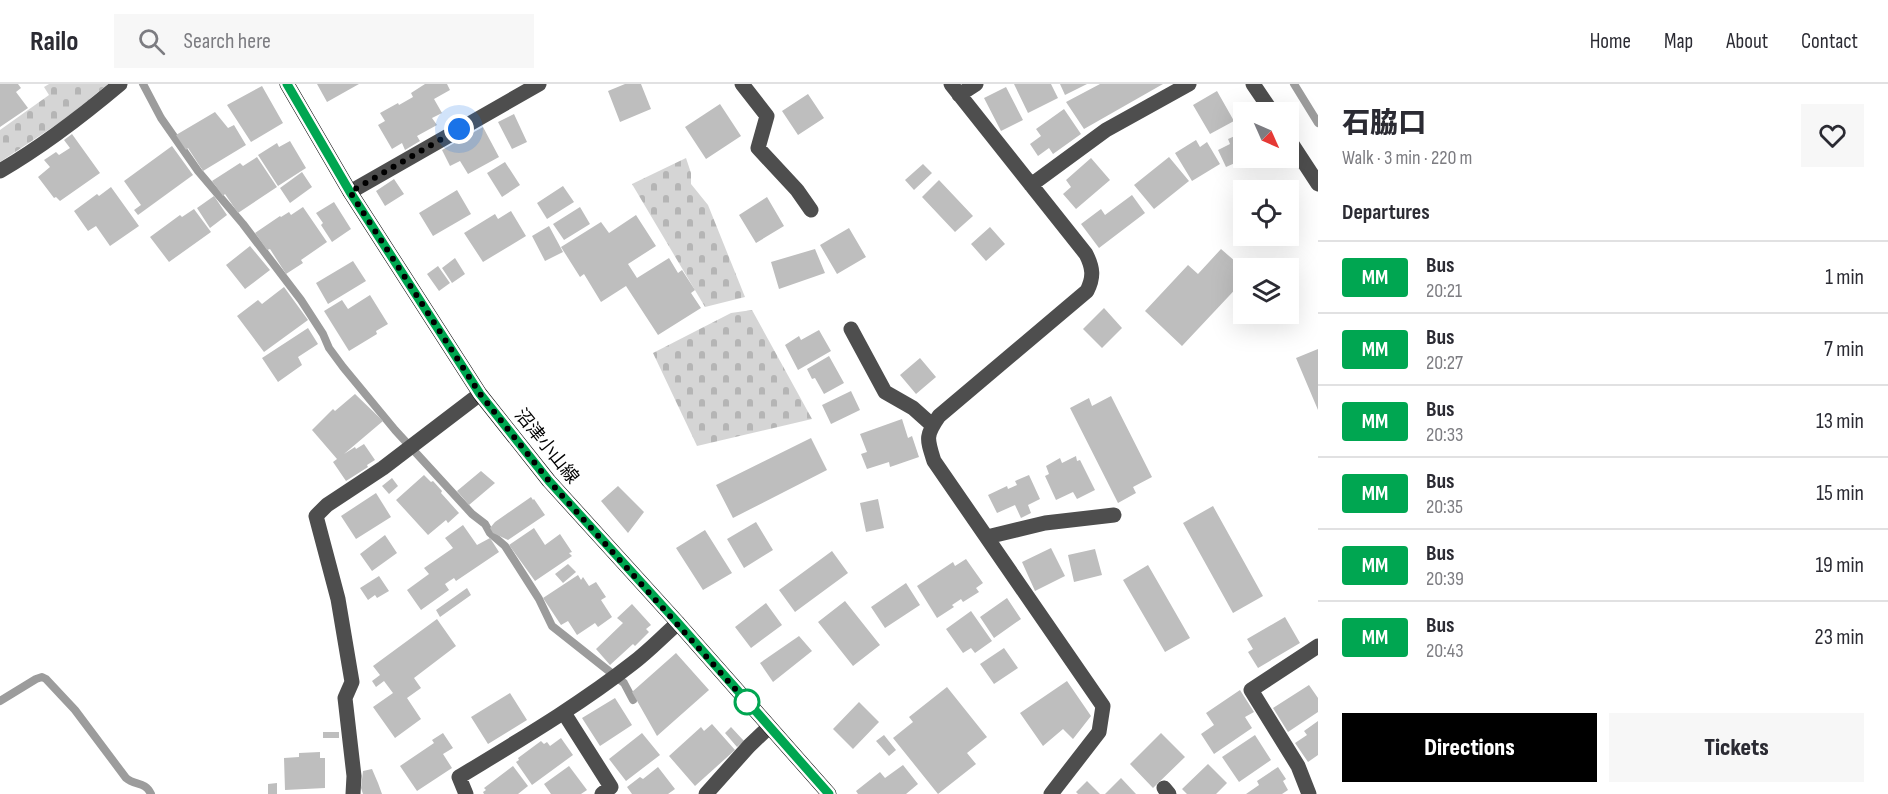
<!DOCTYPE html>
<meta charset="utf-8">
<style>
:root{--surface:#fff;--page:#f7f7f7;--text:#2b2b33;--muted:#7c7c81;--line:#e1e1e2;--accent:#000}
body{margin:0;font-family:"Sofia Sans Condensed","Noto Sans JP",sans-serif;background:var(--page);color:var(--text);height:100vh;display:flex;flex-direction:column;font-size:22px;white-space:nowrap}
*{box-sizing:border-box;margin:0}
p{font-size:20px;color:var(--muted)}
.icon{flex:none;width:33px;height:33px;fill:none;stroke:currentColor;stroke-width:2;stroke-linecap:round;stroke-linejoin:round}
.map{position:relative;flex:1;overflow:hidden}
.details{display:flex;flex-direction:column;background:var(--surface);width:570px}
.details>*{flex:none}
.badge{padding:0 12px;border-radius:4px;font-size:21px;line-height:39px}
.needle{width:39px;rotate:135deg}
.fabs{position:absolute;left:1233px;top:18px;display:grid;gap:12px}
.fabs a{display:grid;place-items:center;width:66px;height:66px;border-radius:0px;background:var(--surface);box-shadow:0 6px 24px #0002;font-size:30px}
.you{position:absolute;width:30px;height:30px;margin:-15px;border:4px solid #fff;border-radius:50%;background:#1a73e8;box-shadow:0 0 0 9px #1a73e833}
.map>.badge{position:absolute;translate:-50% -50%;box-shadow:0 0 0 3px #fff}
h2{padding:0 24px;font-size:22px;line-height:54px}
.round{display:grid;place-items:center;flex:none;width:63px;height:63px;border-radius:0px;background:var(--page)}
.overview{display:flex;align-items:center;justify-content:space-between;height:102px;padding:0 24px}
h1{font-size:28px;font-weight:800;line-height:45px}
.cta{display:flex;gap:12px;margin-top:auto;padding:12px 24px}
.cta a{flex:1;height:69px;border-radius:0px;background:var(--accent);color:#fff;font-size:24px;font-weight:800;line-height:69px;text-align:center}
.cta a+a{background:var(--page);color:var(--text)}
ul{padding:0;list-style:none}
li{display:flex;align-items:center;gap:18px;height:72px;padding:0 24px;border-top:2px solid var(--line)}
li div{flex:1}
li b{display:block;font-size:22px}
li em{font-style:normal}
li .badge{min-width:66px;font-weight:700;text-align:center}
header{display:flex;align-items:center;gap:36px;box-sizing:border-box;height:84px;padding:0 30px;background:var(--surface);border-bottom:2px solid var(--line)}
header strong{font-size:28px}
nav{display:flex;gap:33px;margin-inline-start:auto;font-size:21px}
.search{width:420px;height:54px;background:var(--page);display:flex;align-items:center;gap:15px;box-sizing:border-box;padding:0 21px;border-radius:0px;color:var(--muted);font-size:22px}
main{display:flex;flex:1;min-height:0}
.map>svg:first-child{display:block}
.cemetery{fill:url(#cemetery-stones)}
.lines{fill:none;stroke-linecap:round;stroke-linejoin:round}
.stream{stroke:#9c9c9c;stroke-width:8}
.building{fill:#bebebe}
.minor{stroke:#4e4e4e;stroke-width:15}
.major{stroke:#000;stroke-width:15}
.line-casing{stroke:#fff;stroke-width:14}
.line{stroke:#00a651;stroke-width:9}
.walk{stroke:#000;stroke-width:6;stroke-dasharray:0 10.8}
.stop-dot{fill:#fff;stroke:#00a651;stroke-width:3}
.labels{text-anchor:middle;stroke-width:4.5;stroke-linejoin:round;paint-order:stroke}
.street-label{font-size:18px;fill:#000;stroke:#fff}
</style>
<header>
<strong>Railo</strong>
<div class="search"><svg class="icon" aria-label="search" viewBox="0 0 24 24"><circle cx="10" cy="10" r="6"/><path d="M15 15l6 6"/></svg>Search here</div>
<nav><a>Home</a><a>Map</a><a>About</a><a>Contact</a></nav>
</header>
<main>
<div class="map">
<svg width="1318" height="710" viewBox="0 0 1318 710">
<defs>
<pattern id="cemetery-stones" width="16" height="16" patternUnits="userSpaceOnUse" patternTransform="scale(1.5)"><rect width="16" height="16" fill="#d5d5d5"/><path d="M2 7V4a2 2 0 0 1 4 0v3zM10 15v-3a2 2 0 0 1 4 0v3z" fill="#b5b5b5"/></pattern>
</defs>
<rect width="100%" height="100%" fill="#fff"/>
<path class="cemetery" d="M49,0h59l-43,35 -65,43v-32l49,-35 -5,-8z
M686,74l5,15v11l17,21 37,92 -40,10 -73,-123z
M752,226l60,109 -115,27 -44,-93 78,-40z"/>
<g class="lines">
<path class="stream" d="M143,0l18,34 37,53 45,53 58,76 22,34 6,14 14,19 52,63 77,84 13,10 5,9 15,13 34,53 13,27 72,57 9,17
M1294,0l24,39
M0,617l36,-22 6,-2 4,2 29,31 51,68c9,8 19,3 25,16"/>
</g>
<path class="building" d="M0,0h18l3,4 -5,4 12,16 -28,19z
M317,0h42l-32,18z
M425,0h22l3,6 -16,9 8,14 -10,5 5,7 -20,11 3,5 -15,9 -3,-7 -10,6 -14,-24 7,-4 -5,-8 18,-10 1,2 14,-8 -2,-4z
M625,0h16l10,25 -31,13 -12,-31z
M1014,0h37l7,14 -30,15z
M1060,0h27l-22,11z
M1100,0h63l-79,45 -18,-27z
M262,2l21,37 -32,19 -24,-37z
M1006,3l17,33 -22,11 -17,-33z
M1217,7l17,30 -24,13 -17,-29z
M808,10l16,24 -26,17 -16,-24z
M720,20l21,32 -35,23 -21,-32z
M1064,25l17,25 -28,20 -4,-6 -11,8 -8,-12 11,-8 -5,-7z
M215,28l13,16 6,-3 12,20 -43,26 -15,-23 -2,2 -10,-15z
M514,30l13,28 -15,7 -14,-27z
M483,43l16,30 -31,17 -8,-13 -10,5 -8,-16z
M1244,48v27l-18,8 -8,-17 12,-6 -2,-5z
M72,50l28,39 -40,28 -4,-4 -2,1 -16,-21 12,-10 -6,-7 12,-8 3,3 11,-7 -6,-8z
M1196,56l4,7 7,-5 13,22 -28,17 -17,-28z
M290,57l16,27 -28,18 -20,-31 19,-12 2,4z
M172,62l21,29 -55,40 -4,-5 7,-5 -17,-24z
M257,73l20,30 -39,26 -13,-19 -2,2 -11,-15 28,-18 3,3z
M1169,73l20,24 -35,28 -20,-24z
M1091,74l19,22 -34,29 -13,-15 8,-7 -5,-7z
M505,78l15,23 -18,12 -15,-24z
M923,80l9,9 -18,17 -9,-10z
M302,88l10,15 -22,16 -10,-15z
M394,95l10,15 -19,12 -9,-15z
M939,96l34,36 -18,16 -33,-35z
M563,102l11,16 -27,17 -10,-16z
M111,103l28,39 -29,20 -14,-20 -8,5 -14,-20 23,-17 2,2z
M457,106l14,24 -38,22 -14,-23z
M1132,111l13,18 -46,35 -18,-24 20,-15 4,6z
M214,112l13,19 -17,13 -13,-20z
M767,113l17,29 -28,17 -17,-28z
M334,118l17,27 -19,13 -11,-17 2,-2 -7,-10z
M303,123l24,35 -26,18 2,3 -17,11 -16,-25 -3,1 -12,-17 25,-17 1,1 8,-5 2,3z
M580,123l10,17 -26,16 -11,-16z
M194,125l17,23 -42,30 -19,-25 30,-22 2,2z
M511,127l15,25 -43,26 -19,-29 31,-19 3,5z
M636,131l20,31 -28,18 9,14 32,-20 9,15 4,-3 13,20 -4,3 10,15 -43,27 -32,-49 -25,16 -17,-28 -4,3 -19,-30 40,-25 8,11z
M549,142l14,26 -18,9 -13,-25z
M990,143l15,17 -19,17 -15,-17z
M849,144l17,29 -29,17 -17,-29z
M250,162l20,24 -25,19 -19,-24z
M815,165l10,24 -46,16 -8,-27z
M1221,165l23,20v11l-62,66 -37,-35 43,-46 10,9z
M455,174l10,16 -13,9 -10,-15z
M353,177l13,20 -38,23 -12,-21z
M438,182l12,17 -11,8 -12,-17z
M284,203l24,33 -44,32 -27,-36 21,-16 4,4z
M370,211l18,29 -12,7 1,3 -28,17 -25,-40 18,-11 6,9z
M1104,224l18,20 -20,20 -19,-19z
M308,244l10,16 -20,13 4,8 -24,17 -16,-24z
M819,246l12,21 -33,19 -13,-25 14,-9 2,4z
M1318,265v61l-22,-52z
M829,272l15,27 -20,11 -9,-16 -3,1 -5,-10z
M920,274l16,19 -20,17 -16,-19z
M851,307l9,19 -29,14 -9,-19z
M355,310l28,27 -39,33 11,-7 1,2 8,-5 11,16 -8,5 1,2 -22,14 -13,-19 4,-3 -25,-29 21,-21 2,2z
M1111,312l41,81 -19,10 3,6 -18,10 -48,-95 19,-10 3,8z
M902,335l6,19 4,-2 7,21 -29,10 -1,-5 -22,7 -6,-15 6,-2 -7,-18z
M811,354l16,32 -94,48 -17,-33z
M1076,372l1,5 3,-1 15,30 -18,9 -4,-7 -17,8 -11,-24 4,-2 -3,-8 14,-8 2,5z
M481,387l14,12 -26,22 -12,-14z
M424,391l7,7 2,-1 9,10 -1,2 18,20 -11,10 -2,-3 -18,15 -32,-35z
M1029,391l11,24 -12,6 3,8 -10,5 -6,-13 -18,8 -9,-18 19,-9 1,3 9,-4 -2,-4z
M392,394l6,8 -9,8 -7,-8z
M618,402l26,26 -16,21 -27,-32z
M376,409l15,24 -35,22 -15,-23z
M531,413l2,3 1,-1 11,16 -37,25 -15,-7 -3,-5 5,-6z
M878,415l6,29 -18,4 -6,-29z
M1213,422l50,90 -30,17 -50,-90z
M756,438l17,28 -29,18 -17,-29z
M463,441l14,20 13,-7 9,14 -43,29 -2,-3 -9,6 4,6 -28,20 -14,-20 22,-16 -5,-6 29,-20 -8,-10z
M534,444l11,17 15,-11 12,18 -3,1 3,3 -37,25 -26,-36z
M705,446l27,43 -29,17 -27,-42z
M385,451l12,18 -25,18 -12,-17z
M1051,464l14,28 -30,15 -13,-29z
M1095,465l7,26 -28,7 -6,-27z
M832,467l16,22 -53,39 -16,-22z
M966,475l17,24 -7,5 3,4 -16,10 -2,-3 -9,6 2,2 -17,11 -20,-32 36,-24 2,4z
M568,480l8,8 -13,11 -8,-9z
M1148,481l42,73 -25,14 -42,-72z
M578,491l3,5 2,-3 6,9 7,-4 10,15 -5,3 11,17 -14,10 -3,-4 -18,12 -9,-14 -7,4 -18,-27z
M379,492l10,15 -12,7 -2,-3 -7,5 -8,-12z
M906,499l14,22 -35,23 -14,-21z
M467,504l4,7 -31,22 -4,-7z
M1007,514l14,21 -27,19 -14,-21z
M845,517l35,44 -27,21 -35,-44z
M766,519l16,22 -31,23 -16,-21z
M632,520l19,21 -5,4 3,3 -14,14 -2,-2 -23,21 -14,-16 27,-26 -6,-5z
M971,527l21,30 -17,12 -4,-5 -8,5 -17,-24z
M1285,533l15,26 -42,25 -10,-16 5,-3 -6,-10z
M437,535l19,27 -42,32 7,10 -14,10 14,21 -26,19 -22,-31 20,-14 -9,-12 -8,6 -4,-6 8,-6 -7,-9z
M799,552l13,15 -39,31 -13,-19z
M1004,564l14,20 -24,16 -14,-20z
M676,569l33,37 -52,46 -25,-44z
M1067,597l24,35 -18,23 -10,-10 -20,17 -23,-33z
M1309,601l9,13v14l-30,20 -15,-24z
M947,603l40,50 -20,16 9,11 -38,30 -45,-56 20,-16 -4,-5z
M1240,606l14,22 -9,5 7,11 -38,26 -13,-20 13,-9 -8,-12z
M510,609l17,27 -39,24 -17,-27z
M615,614l17,27 -32,21 -18,-28z
M859,618l20,20 -26,27 -20,-20z
M1318,637v34l-10,7 -13,-19 12,-8 -3,-4z
M712,640l23,26 -40,36 -26,-30 32,-29 3,4z
M731,643l13,14 -7,6 -12,-14z
M323,648h16v6h-16z
M443,649l10,15 -10,6 9,14 -35,23 -17,-25 34,-23 -2,-3z
M642,649l18,22 -34,26 -17,-22z
M1161,649l24,24 -32,31 -23,-24z
M884,651l12,15 -7,6 -13,-15z
M1255,651l16,25 -32,22 -17,-25z
M561,654l12,17 -41,30 -16,-23 3,-2 -1,-2 23,-17 3,3 3,-2 3,4z
M320,668v6h5v30l-40,2 -1,-32 15,-1v-4z
M1208,680l19,19 -11,11h-29l-5,-5z
M903,681l15,19 -12,10h-48l-2,-3 24,-19 5,6z
M513,682l15,20 -10,8h-34l-1,-2 3,-2 -2,-2z
M569,682l18,24 -6,4h-30l-7,-10z
M658,683l17,22 -7,5h-36l-5,-7 13,-10 3,2z
M1278,683l8,12 -3,2 5,9 -6,4h-36l13,-9 -2,-4z
M372,685l6,14 4,11h-19l-2,-6 2,-17z
M1121,694l15,16h-31z
M1087,697l13,13h-22l-2,-2z
M277,699v11h-9v-10z"/>
<g class="lines">
<path class="minor" d="M742,0l25,32 -9,32 39,42 14,20
M951,0l135,170c7,14 8,23 1,37l-148,125c-14,20 -12,23 -5,45l169,245 -4,26 -48,62
M1253,0l19,28
M959,11l17,-11
M1288,54l30,46
M0,87c43,-25 82,-55 120,-87
M1031,101l75,-55 83,-46
M350,108l189,-108
M851,245l34,63 28,16 19,17
M987,453l58,-14 69,-8
M564,629l47,74 -9,7
M1164,704l5,6
M353,710l1,-18 -9,-78 7,-16 -14,-83 -22,-83 11,-11 56,-37 97,-74
M466,710l-7,-17c59,-36 119,-71 174,-114 16,-12 30,-27 45,-40
M706,710l43,-48 20,-19
M1309,710l-11,-28 -47,-76 67,-44"/>
<path class="major" d="M287,0l63,108 130,202 69,87 129,142 151,171"/>
</g>
<g class="lines">
<defs>
<path id="line" d="M287,0l63,108 130,202 69,87 129,142 151,171"/>
</defs>
<use href="#line" class="line-casing"/>
<use href="#line" class="line"/>
<path class="walk" d="M459,45l-109,63 130,202 69,87 205,229 -7,-8"/>
</g>
<circle class="stop-dot" cx="747" cy="618" r="12"/>
<g class="labels">
<g class="street-label">
<text transform="translate(547 362) rotate(51)" y="6">沼津小山線</text>
</g>
</g>
</svg>
<div class="fabs">
<a><svg class="needle" viewBox="-14 -14 28 28"><path d="M0-13l5 13h-10z" fill="#e53935"/><path d="M0 13l5-13h-10z" fill="#7c7c81"/></svg></a>
<a><svg class="icon" aria-label="locate" viewBox="0 0 24 24"><circle cx="12" cy="12" r="6"/><path d="M12 2v4M12 18v4M2 12h4M18 12h4"/></svg></a>
<a><svg class="icon" aria-label="layers" viewBox="0 0 24 24"><path d="M12 4l9 5-9 5-9-5zM3 14l9 5 9-5"/></svg></a>
</div>
<div class="you" style="left:459px;top:45px"></div>
</div>
<section class="details">
<div class="overview"><div><h1>石脇口</h1><p>Walk · 3 min · 220 m</p></div><a class="round"><svg class="icon" aria-label="heart" viewBox="0 0 24 24"><path d="M12 20l-8-8c-3-5 5-10 8-4 3-6 11-1 8 4z"/></svg></a></div>
<h2>Departures</h2>
<ul>
<li><span class="badge" style="background:#00a651;color:#fff">MM</span><div><b>Bus</b><p>20:21</p></div><em>1 min</em></li>
<li><span class="badge" style="background:#00a651;color:#fff">MM</span><div><b>Bus</b><p>20:27</p></div><em>7 min</em></li>
<li><span class="badge" style="background:#00a651;color:#fff">MM</span><div><b>Bus</b><p>20:33</p></div><em>13 min</em></li>
<li><span class="badge" style="background:#00a651;color:#fff">MM</span><div><b>Bus</b><p>20:35</p></div><em>15 min</em></li>
<li><span class="badge" style="background:#00a651;color:#fff">MM</span><div><b>Bus</b><p>20:39</p></div><em>19 min</em></li>
<li><span class="badge" style="background:#00a651;color:#fff">MM</span><div><b>Bus</b><p>20:43</p></div><em>23 min</em></li>
</ul>
<div class="cta"><a>Directions</a><a>Tickets</a></div>
</section>
</main>
